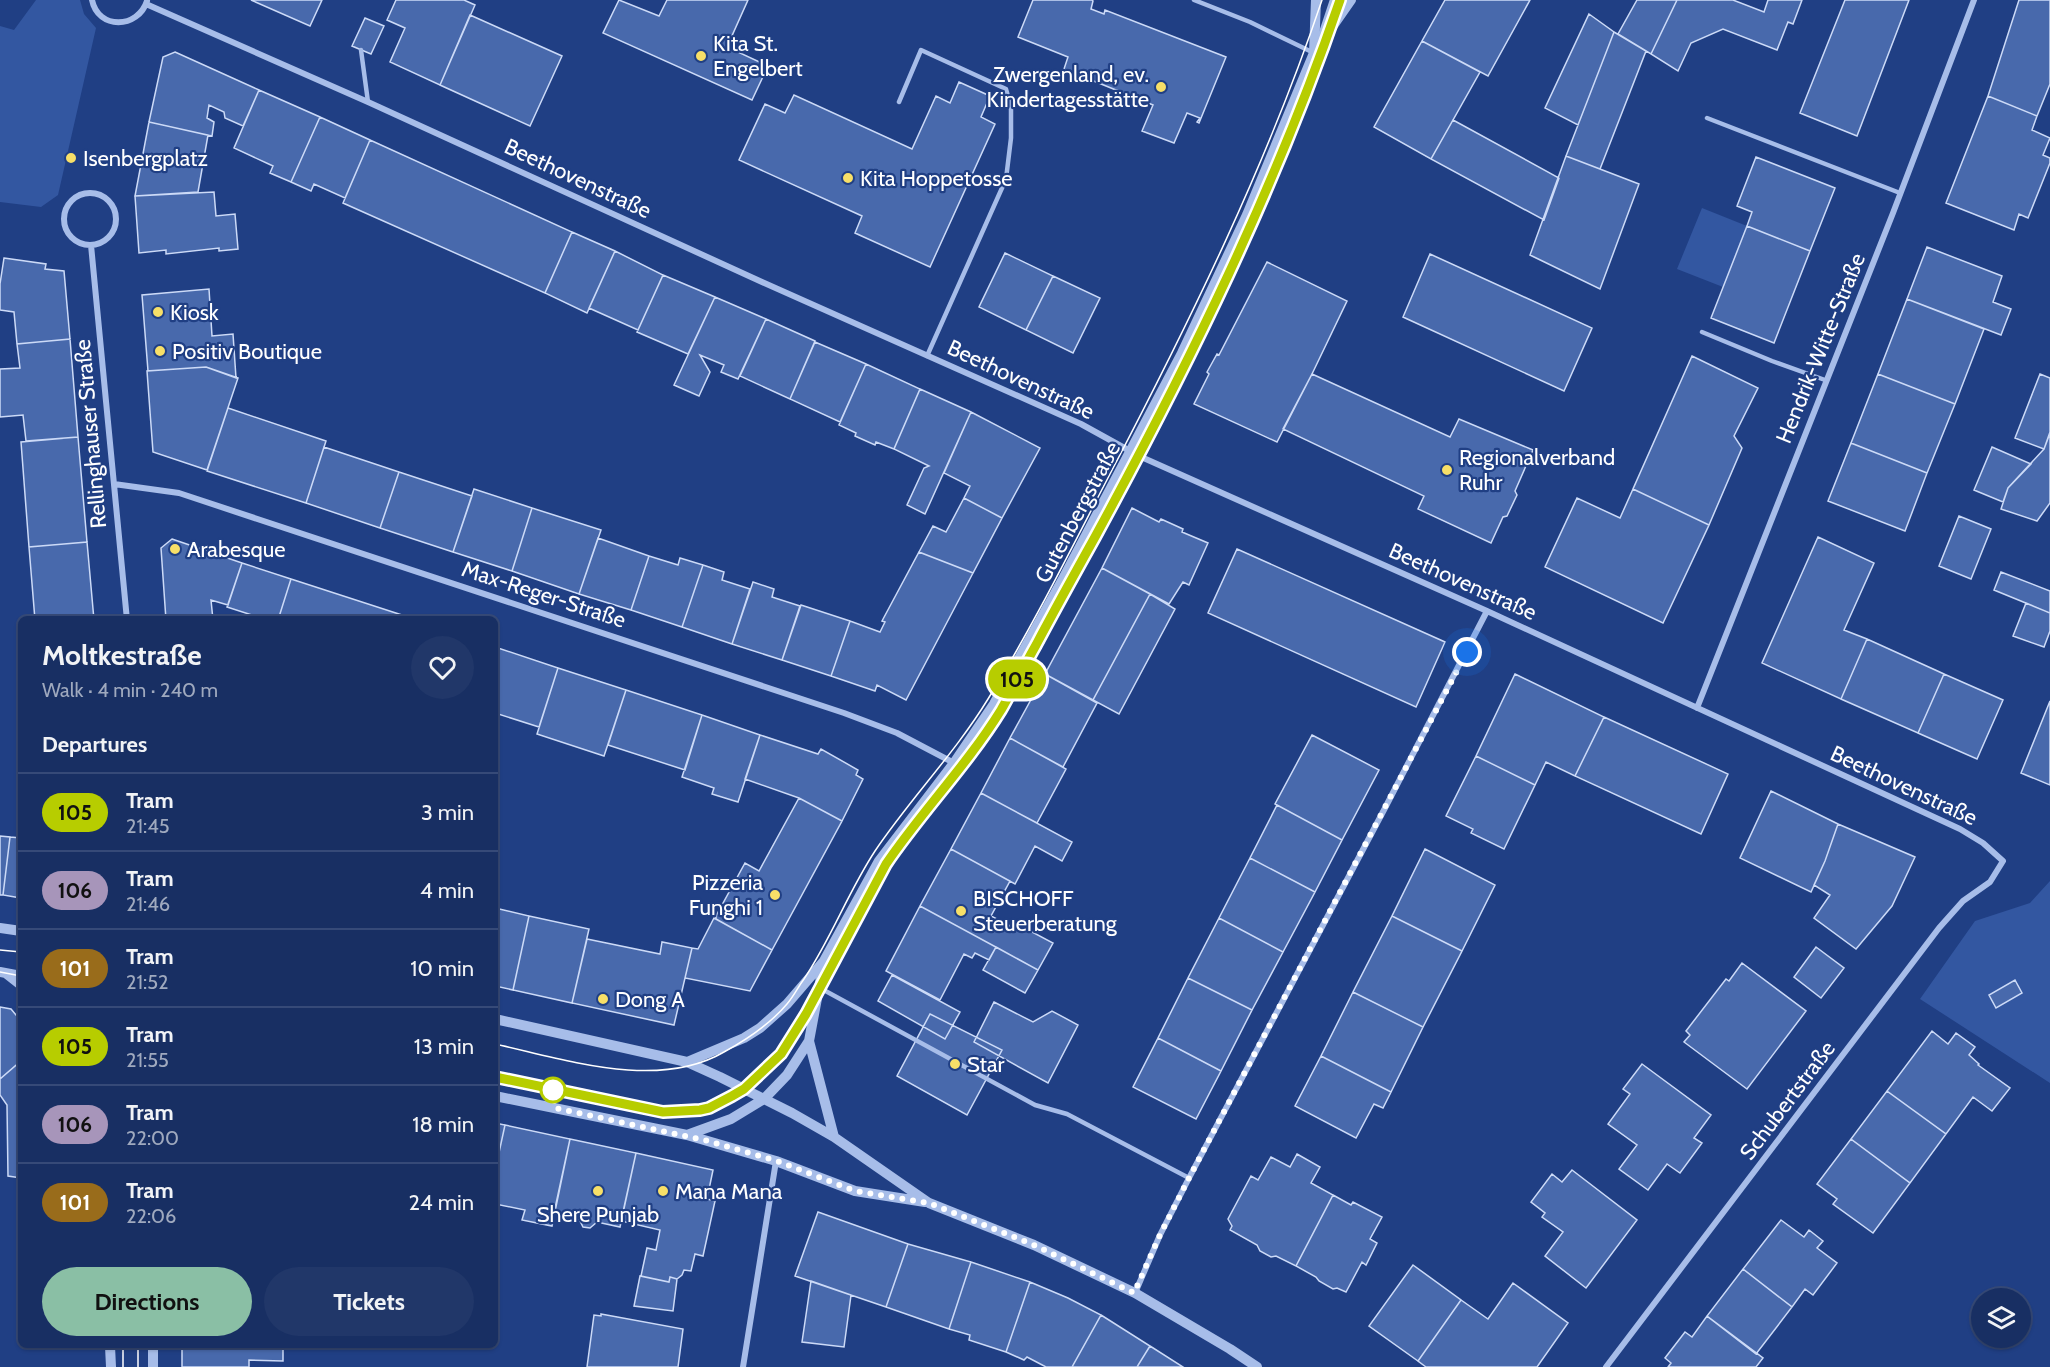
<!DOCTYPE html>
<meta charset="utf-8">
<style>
:root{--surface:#182f63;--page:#213769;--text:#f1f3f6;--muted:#9fa9be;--line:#364a78;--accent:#8abfa5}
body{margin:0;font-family:Cabin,sans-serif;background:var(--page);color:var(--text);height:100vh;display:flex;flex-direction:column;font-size:22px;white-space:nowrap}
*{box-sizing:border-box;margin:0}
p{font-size:20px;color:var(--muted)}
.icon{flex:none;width:33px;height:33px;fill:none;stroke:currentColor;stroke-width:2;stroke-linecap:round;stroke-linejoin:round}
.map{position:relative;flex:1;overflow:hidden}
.drawer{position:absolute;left:18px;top:616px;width:480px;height:732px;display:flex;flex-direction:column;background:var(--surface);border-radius:9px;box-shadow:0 2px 4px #0004,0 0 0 2px var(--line)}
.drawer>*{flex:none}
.badge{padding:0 12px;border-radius:20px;font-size:21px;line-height:39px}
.buttons{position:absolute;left:1971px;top:1288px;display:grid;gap:12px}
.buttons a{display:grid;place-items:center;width:60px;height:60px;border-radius:50%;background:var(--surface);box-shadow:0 2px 4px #0004,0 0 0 2px var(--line);font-size:30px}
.you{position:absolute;width:30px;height:30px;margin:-15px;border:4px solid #fff;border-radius:50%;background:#1a73e8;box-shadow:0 0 0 9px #1a73e833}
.map>.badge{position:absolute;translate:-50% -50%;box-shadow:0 0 0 3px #fff}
h2{padding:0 24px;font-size:22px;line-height:54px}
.round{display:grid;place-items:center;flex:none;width:63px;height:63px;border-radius:32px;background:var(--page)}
.headline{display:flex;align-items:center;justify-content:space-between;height:102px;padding:0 24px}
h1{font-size:28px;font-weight:700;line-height:45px}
.button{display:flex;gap:12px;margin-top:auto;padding:12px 24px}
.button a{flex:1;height:69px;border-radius:36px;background:var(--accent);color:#111;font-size:24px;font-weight:700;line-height:69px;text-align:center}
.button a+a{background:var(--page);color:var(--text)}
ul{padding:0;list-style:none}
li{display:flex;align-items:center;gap:18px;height:78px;padding:0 24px;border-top:2px solid var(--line)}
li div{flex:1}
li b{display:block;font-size:22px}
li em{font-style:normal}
li .badge{min-width:66px;font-weight:700;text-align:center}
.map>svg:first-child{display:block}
.green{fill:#3357a1}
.building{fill:#4869ac;stroke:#ccdaf7;stroke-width:1.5}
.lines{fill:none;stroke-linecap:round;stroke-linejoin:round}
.service{stroke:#a7bde9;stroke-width:4.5}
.minor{stroke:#a7bde9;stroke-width:6}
.tertiary{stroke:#a7bde9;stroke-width:10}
.tram{stroke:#fff;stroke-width:1.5}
.line-casing{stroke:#fff;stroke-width:14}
.line{stroke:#b7cd00;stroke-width:9}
.walk{stroke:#fff;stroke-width:6;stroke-dasharray:0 10.8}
.poi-dot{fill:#f7df68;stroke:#203f84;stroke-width:2}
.stop-dot{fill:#fff;stroke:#b7cd00;stroke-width:3}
.labels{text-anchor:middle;stroke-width:4.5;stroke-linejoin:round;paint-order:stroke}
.poi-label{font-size:22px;fill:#fff;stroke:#203f84;text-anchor:start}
.street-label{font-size:22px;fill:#fff;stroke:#203f84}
</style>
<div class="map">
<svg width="2050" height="1367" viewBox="0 0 2050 1367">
<rect width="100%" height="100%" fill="#203f84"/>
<path class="green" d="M36,0h44l4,14 12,14 -38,167 -17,12 -41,-5v-176l14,4z
M1702,208l45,18 -24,61 -46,-18z
M2050,881v202l-130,-84 55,-78 55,-18z"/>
<path class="building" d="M251,0h71l-12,26z
M396,0h68l11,5 -35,80 -50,-23 15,-34 -18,-8z
M619,0l40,16 8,-16h81l-21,47 41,19 -16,34 -149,-67z
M1033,0h59l1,1 -2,8 13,5 1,-4 121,47 -27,66 -2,-1 3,-4 -13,-5 -13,30 -32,-12 11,-26 -89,-36 4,-12 -50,-20z
M1445,0h85l-42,76 -66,-35z
M1637,0h40l-26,54 -33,-20z
M1677,0h56l31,12 4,-12h34l-9,24 -5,-2 -11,28 -54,-21 -32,14 -13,28 -27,-17z
M1845,0h64l-52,136 -57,-23z
M2019,0h31v84l-13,32 -49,-20z
M1589,14l25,18 -36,93 -33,-17z
M470,15l92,41 -32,70 -90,-41z
M365,18l19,8 -13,28 -19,-8z
M1614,32l32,19 -46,118 -34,-13z
M1422,41l58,31 -49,87 -57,-32z
M175,52l84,38 -16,36 -18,-8 -1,-6 -15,-7 -2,13 7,4 -2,14 -63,-14 14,-65z
M959,82l31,14 -9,21 14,7 -65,143 -75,-34 7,-17 -123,-56 26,-56 20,9 9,-18 118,54 24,-53 14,7z
M259,90l61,27 -29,65 -21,-9 3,-7 -39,-18z
M1988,96l49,20 -5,14 18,8 -7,17 7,3v5l-22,55 -9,-4 -5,16 -68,-27z
M320,117l50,23 -25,58 -31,-14 -3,7 -20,-9z
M1453,120l106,58 -15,42 -113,-61z
M149,122l59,13 -10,57 -63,4z
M370,140l202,92 -27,61 -202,-90z
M1566,156l73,28 -39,105 -70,-34z
M1756,157l79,31 -25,63 -63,-25 5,-14 -15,-6z
M214,192l2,24 19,-2 3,35 -19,2v-3l-53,6v-4l-27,3 -4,-57z
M1747,226l63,25 -36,92 -63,-25z
M572,232l43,19 -28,62 -42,-20z
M1927,247l75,29 -9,26 18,7 -10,26 -94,-36z
M615,251l48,24 -25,55 -49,-22z
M1005,253l48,23 -27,54 -47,-23z
M1430,254l162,74 -28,63 -161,-74z
M4,258l42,6 -1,5 19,2 6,68 -53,5 -3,-32 -14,-2v-26z
M1267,262l80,39 -35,73 -35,68 -83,-38 15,-30 -2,-2 10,-18 2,1z
M663,275l52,22 -27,57 -51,-22z
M1053,276l47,22 -27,55 -47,-23z
M209,289l3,47 21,-2 3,44 -30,-11 -58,4 -6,-76z
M715,297l51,22 -28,60 -17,-7 3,-7 -24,-10 10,17 -11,24 -25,-11z
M1907,299l77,30 -29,75 -77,-30z
M766,319l49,22 -25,58 -50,-23z
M70,339l8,98 -52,4 -3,-26 -23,2v-48l20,-1 -3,-24z
M815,342l51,22 -26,58 -50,-23z
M1692,356l66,32 -24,48 8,12 -33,77 -76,-36z
M866,364l54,25 -26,60 -18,-7 -1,3 -20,-9 1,-3 -17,-8z
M206,367l32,11 -31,92 -54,-18 -6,-81z
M1312,374l138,63 9,-18 74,31 -18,41 2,4 -10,21 -4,1 -12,26 -73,-34 6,-13 -141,-67z
M1878,374l77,30 -28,69 -76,-30z
M2040,374l10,4v54l-6,17 -29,-11z
M920,389l51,23 -46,102 -18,-9 17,-37 5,-2 -35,-17z
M228,408l98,33 -20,62 -99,-32z
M971,412l69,36 -38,70 -38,-20 6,-12 -26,-13z
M2050,433v70l-13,18 -36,-12 7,-21 36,-39z
M78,437l9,105 -58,5 -8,-105z
M1851,443l76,30 -22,58 -77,-30z
M324,447l75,25 -19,56 -74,-25z
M1992,447l39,17 -23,24 -5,14 -29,-12z
M399,472l73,24 -19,56 -73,-24z
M474,489l58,19 -20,63 -59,-19z
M1633,489l76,36 -46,98 -118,-56 32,-69 43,20z
M964,498l38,20 -29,55 -54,-21 14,-26 13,6z
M532,508l69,22 -22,64 -67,-23z
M1132,508l27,14 2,-3 22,10 -1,3 26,11 -19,42 -6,-3 -14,22 -67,-36z
M1959,516l32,13 -20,50 -32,-13z
M1818,537l56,26 -30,67 23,9 -26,60 -79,-36z
M598,538l51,18 -18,54 -52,-16z
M172,539l70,24 -14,42 -17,-5 2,20h-47l-5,-72z
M87,542l7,78h-59l-6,-73z
M1237,549l208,93 -29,65 -208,-94z
M919,552l54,21 -67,127 -29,-15 -2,6 -44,-15 19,-55 30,11 5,-10 -3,-1z
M649,556l29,9 2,-7 23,7 -21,62 -51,-17z
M242,563l49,16 -13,41h-24l1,-4 -28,-9z
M703,565l21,7 -2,8 28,9 -18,55 -50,-17z
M1102,568l48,26 -57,106 -48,-26z
M2001,572l49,19v22l-56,-23z
M291,579l111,36 -2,5h-122z
M753,582l21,7 -2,8 28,9 -18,54 -50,-16z
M1150,594l25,15 -56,105 -26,-14z
M2026,603l24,10v18l-6,16 -31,-11z
M801,605l49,16 -19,55 -49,-16z
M1867,639l77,35 -26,59 -77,-34z
M495,647l63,21 -19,59 -44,-14z
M558,668l68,22 -22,66 -67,-22z
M1045,674l52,29 -34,64 -53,-29z
M1515,674l89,43 -29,59 -29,-14 -11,23 -59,-29z
M1944,674l59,26 -26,59 -59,-26z
M626,690l76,25 -17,55 -77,-25z
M2050,701v84l-29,-12z
M702,715l58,20 -22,67 -26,-8 2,-6 -32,-11z
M1604,717l124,57 -27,60 -126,-58z
M760,735l58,19 3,-5 37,21 -2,5 7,4 -21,42 -43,-23 -54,-19z
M1312,735l67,35 -37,70 -67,-36z
M1010,738l56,31 -29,54 -56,-30z
M1476,756l59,29 -31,64 -33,-16 2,-4 -27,-13z
M1771,791l67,33 -13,37 -14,31 -71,-34z
M981,793l91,49 -10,19 -27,-15 -20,38 -64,-35z
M799,798l43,23 -70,129 -56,-31v-3l29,-53 14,8z
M1277,805l65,35 -27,52 -65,-34z
M1838,824l77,33 -23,49 -36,43 -42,-31 16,-23 -16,-10 11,-24z
M0,836l10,1 -7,58h-3z
M10,837l11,1v60l-18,-3z
M951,849l59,32 -19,35 25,13 3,-4 34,18 -15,27 -118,-64z
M1425,849l70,36 -33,66 -70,-35z
M1250,858l65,34 -32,60 -64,-34z
M920,906l76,41 -7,13 -14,-7 -3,5 -8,-4 -24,46 -54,-29z
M495,908l34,8 -16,74 -18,-4z
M529,916l60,13 -17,74 -59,-13z
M1392,916l70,35 -39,76 -70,-35z
M714,918l58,32 -22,41 -65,-13 7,-30 6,1z
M1219,918l64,34 -31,58 -64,-32z
M587,939l73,15 2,-12 30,6 -18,77 -102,-22z
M996,947l42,23 -13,23 -42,-23z
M1816,947l28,21 -23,30 -27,-21z
M1742,963l64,48 -59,78 -63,-47 6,-7 -4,-4 40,-52 3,2z
M892,975l68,37 -15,27 -67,-38z
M1188,978l64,32 -31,61 -63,-33z
M2015,980l7,13 -26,15 -7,-13z
M1353,992l70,35 -32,65 -70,-36z
M994,1002l39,20 19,-11 26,14 -30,58 -74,-41z
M0,1007l11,2 10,12v40l-21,18z
M930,1014l72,36 -35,65 -70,-39z
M1932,1031l16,13 8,-11 19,14 -6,8 10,9 -1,1 32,23 -18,23 -19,-14 -27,37 -59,-43z
M1158,1038l63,33 -25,48 -63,-32z
M1321,1056l70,36 -8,16 -9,-4 -18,34 -61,-32z
M21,1061v117l-13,-2 -1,-71 -7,-10v-16z
M1642,1064l69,51 -17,23 8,5 -22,30 -13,-9 -19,26 -29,-21 18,-24 -29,-21 22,-30 -7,-5z
M1887,1091l59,43 -36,49 -59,-44z
M495,1123l10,2 -10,46z
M505,1125l65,14 -18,87 -30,-6 3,-10 -30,-6v-33z
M570,1139l66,14 -16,74 -23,-5 -7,6 -7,-1 -4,-8 -25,-6z
M1851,1139l59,44 -37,50 -40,-29 4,-5 -20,-15z
M636,1153l77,17 -6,29 8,2 -12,55 -8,-2 -4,17 -7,-1 -2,5 -5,4 -7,-2 -1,5 -28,-6 6,-28 9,2 4,-20 -39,-9z
M1297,1154l23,13 -9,16 22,12 -37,71 -20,-10 -5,1 -11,-6 -3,-6 -27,-15 2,-4 -4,-7 23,-43 7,4 13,-23 19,10z
M1572,1170l65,50 -51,68 -41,-32 18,-24 -21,-15 3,-4 -14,-11 21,-28 10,8z
M1333,1195l18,10 2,-3 29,15 -12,22 7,4 -11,22 -4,-3 -16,30 -9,-4 -4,1 -14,-8 -3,-4 -20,-11z
M818,1212l90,32 -22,63 -91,-31z
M1781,1220l23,17 5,-7 14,11 -6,7 20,15 -24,32 -8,-6 -13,18 -49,-38z
M908,1244l63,18 -22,67 -63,-22z
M971,1262l59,20 -24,70 -37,-12 1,-5 -21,-6z
M1413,1265l48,35 -43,61 -49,-35z
M1743,1269l49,38 -36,47 -49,-38z
M640,1276l29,6 1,-5 7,2 -4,32 -39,-5z
M811,1281l40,14 -7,52 -42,-5z
M1030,1282l38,16 33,17 -29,52h-26l-19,-10 -3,3 -18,-8z
M1513,1283l55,40 -31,44h-111l-8,-6 43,-61 27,19z
M601,1314l82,15 -5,38h-91l7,-52 7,1z
M1101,1315l49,31 -13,21h-65z
M1707,1316l56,42 -7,9h-88l3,-4 -6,-5 20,-26 7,5z
M182,1346h101v15l-34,-1v7h-67z
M1150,1346l33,21h-46z"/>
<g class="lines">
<path class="service" d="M1194,0l56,22 64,31
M1319,39l13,-39
M361,50l7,52
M899,102l22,-52 85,39 5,18v31l-5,41 -79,177
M1707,118l193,75
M1702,332l70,29 53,19
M820,988l215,117 32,9 122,64"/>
<path class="minor" d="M92,0c6,30 46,29 55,1
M146,4l222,98 394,180 319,142 58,32 348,155 473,218 23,14 20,18 -13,21 -27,19 -24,27 -333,439
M64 219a26 26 0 1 1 52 0a26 26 0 1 1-52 0Z
M91,245l36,375
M114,484l65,9 665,220 53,20 57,30
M1697,708l196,-495 81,-213
M1135,1293l25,-58 29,-57 196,-370 102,-197
M743,1367l33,-206"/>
<path class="tertiary" d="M1314,53l2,-53
M0,928l21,3
M0,972l21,4
M7,974l14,11
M495,1019l192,43 33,15 72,36 42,24 95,66 105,42 101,48 95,56 27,18
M809,1041l25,96
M687,1062l57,-24 16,-10 27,-24 37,-43 55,-100 75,-98 40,-59 69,-125 119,-226 65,-138 67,-162 37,-53
M495,1096l192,39 89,26 79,30 70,11
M687,1135l44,-16 33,-20 23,-24 22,-34 15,-80
M110,1346l1,21
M153,1346v21"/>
<path class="tram" d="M0,950l21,2
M0,972l21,4
M495,1044c69,15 162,47 229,8 22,-12 47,-29 63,-48 7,-8 11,-17 17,-25 27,-40 44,-87 71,-128 35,-52 80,-98 113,-152 45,-73 83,-150 122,-225 80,-153 157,-310 212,-474
M495,1077l168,35 37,-2 9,-2 23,-12 12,-7 37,-35 17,-26 88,-164c36,-53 81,-99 115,-154 12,-21 23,-43 35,-65 19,-36 39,-72 59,-108 94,-173 180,-350 245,-537
M138,1346v21
M123,1367v-21"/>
</g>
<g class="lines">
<defs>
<path id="line" d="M495,1077l168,35 37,-2 9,-2 23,-12 12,-7 37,-35 25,-40 80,-150c36,-53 81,-99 115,-154 12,-21 23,-44 35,-65 19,-36 39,-72 59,-108 94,-173 181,-350 245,-537"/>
</defs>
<use href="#line" class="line-casing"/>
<use href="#line" class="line"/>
<path class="walk" d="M553,1090l2,18 153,33 69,20 78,30 74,12 105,42 100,48 26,-58 29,-57 278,-526"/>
</g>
<g class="poi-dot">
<circle cx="701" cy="56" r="6"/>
<circle cx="1161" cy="87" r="6"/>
<circle cx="71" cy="158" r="6"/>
<circle cx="848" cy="178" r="6"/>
<circle cx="158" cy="312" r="6"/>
<circle cx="160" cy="351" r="6"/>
<circle cx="1447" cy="470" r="6"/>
<circle cx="175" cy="549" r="6"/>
<circle cx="775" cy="895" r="6"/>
<circle cx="961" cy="911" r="6"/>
<circle cx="603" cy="999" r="6"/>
<circle cx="955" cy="1064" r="6"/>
<circle cx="598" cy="1191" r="6"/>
<circle cx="663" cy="1191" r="6"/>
</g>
<circle class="stop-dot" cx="553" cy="1090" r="12"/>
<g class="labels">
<g class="poi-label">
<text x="713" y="51">Kita St.<tspan x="713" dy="25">Engelbert</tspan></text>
<text x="1149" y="82" text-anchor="end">Zwergenland, ev.<tspan x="1149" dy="25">Kindertagesstätte</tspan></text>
<text x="83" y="166">Isenbergplatz</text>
<text x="860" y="186">Kita Hoppetosse</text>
<text x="170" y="320">Kiosk</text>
<text x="172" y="359">Positiv Boutique</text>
<text x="1459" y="465">Regionalverband<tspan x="1459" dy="25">Ruhr</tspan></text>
<text x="187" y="557">Arabesque</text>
<text x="763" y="890" text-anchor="end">Pizzeria<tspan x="763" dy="25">Funghi 1</tspan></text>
<text x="973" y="906">BISCHOFF<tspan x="973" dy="25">Steuerberatung</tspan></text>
<text x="615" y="1007">Dong A</text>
<text x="967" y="1072">Star</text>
<text x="675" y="1199">Mana Mana</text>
<text x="598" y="1222" text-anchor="middle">Shere Punjab</text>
</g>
<g class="street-label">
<text transform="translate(578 178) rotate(25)" y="8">Beethovenstraße</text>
<text transform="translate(1820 348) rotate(-68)" y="8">Hendrik-Witte-Straße</text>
<text transform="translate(1021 379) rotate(25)" y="8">Beethovenstraße</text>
<text transform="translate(90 434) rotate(-95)" y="8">Rellinghauser Straße</text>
<text transform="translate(1077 512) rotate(-62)" y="8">Gutenbergstraße</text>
<text transform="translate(1463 581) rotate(24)" y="8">Beethovenstraße</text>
<text transform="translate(544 594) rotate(18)" y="8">Max-Reger-Straße</text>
<text transform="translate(1904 785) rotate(25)" y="8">Beethovenstraße</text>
<text transform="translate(1787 1100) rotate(-53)" y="8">Schubertstraße</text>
</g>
</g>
</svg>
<div class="buttons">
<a><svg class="icon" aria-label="layers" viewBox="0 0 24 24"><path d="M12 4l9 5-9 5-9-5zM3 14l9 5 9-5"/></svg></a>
</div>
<div class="you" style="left:1467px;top:652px"></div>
<b class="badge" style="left:1017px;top:679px;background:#b7cd00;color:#111">105</b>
<section class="drawer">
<div class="headline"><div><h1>Moltkestraße</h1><p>Walk · 4 min · 240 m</p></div><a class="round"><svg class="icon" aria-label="heart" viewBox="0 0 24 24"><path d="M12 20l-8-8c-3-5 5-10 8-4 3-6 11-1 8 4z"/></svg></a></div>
<h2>Departures</h2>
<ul>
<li><span class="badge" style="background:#b7cd00;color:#111">105</span><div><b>Tram</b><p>21:45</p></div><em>3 min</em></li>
<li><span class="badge" style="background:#a795ba;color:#111">106</span><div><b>Tram</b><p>21:46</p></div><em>4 min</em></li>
<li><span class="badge" style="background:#996c1b;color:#fff">101</span><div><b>Tram</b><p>21:52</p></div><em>10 min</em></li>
<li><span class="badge" style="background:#b7cd00;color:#111">105</span><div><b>Tram</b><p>21:55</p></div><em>13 min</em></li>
<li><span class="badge" style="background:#a795ba;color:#111">106</span><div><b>Tram</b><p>22:00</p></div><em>18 min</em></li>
<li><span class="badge" style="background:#996c1b;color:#fff">101</span><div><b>Tram</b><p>22:06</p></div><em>24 min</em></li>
</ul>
<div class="button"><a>Directions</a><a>Tickets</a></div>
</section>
</div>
